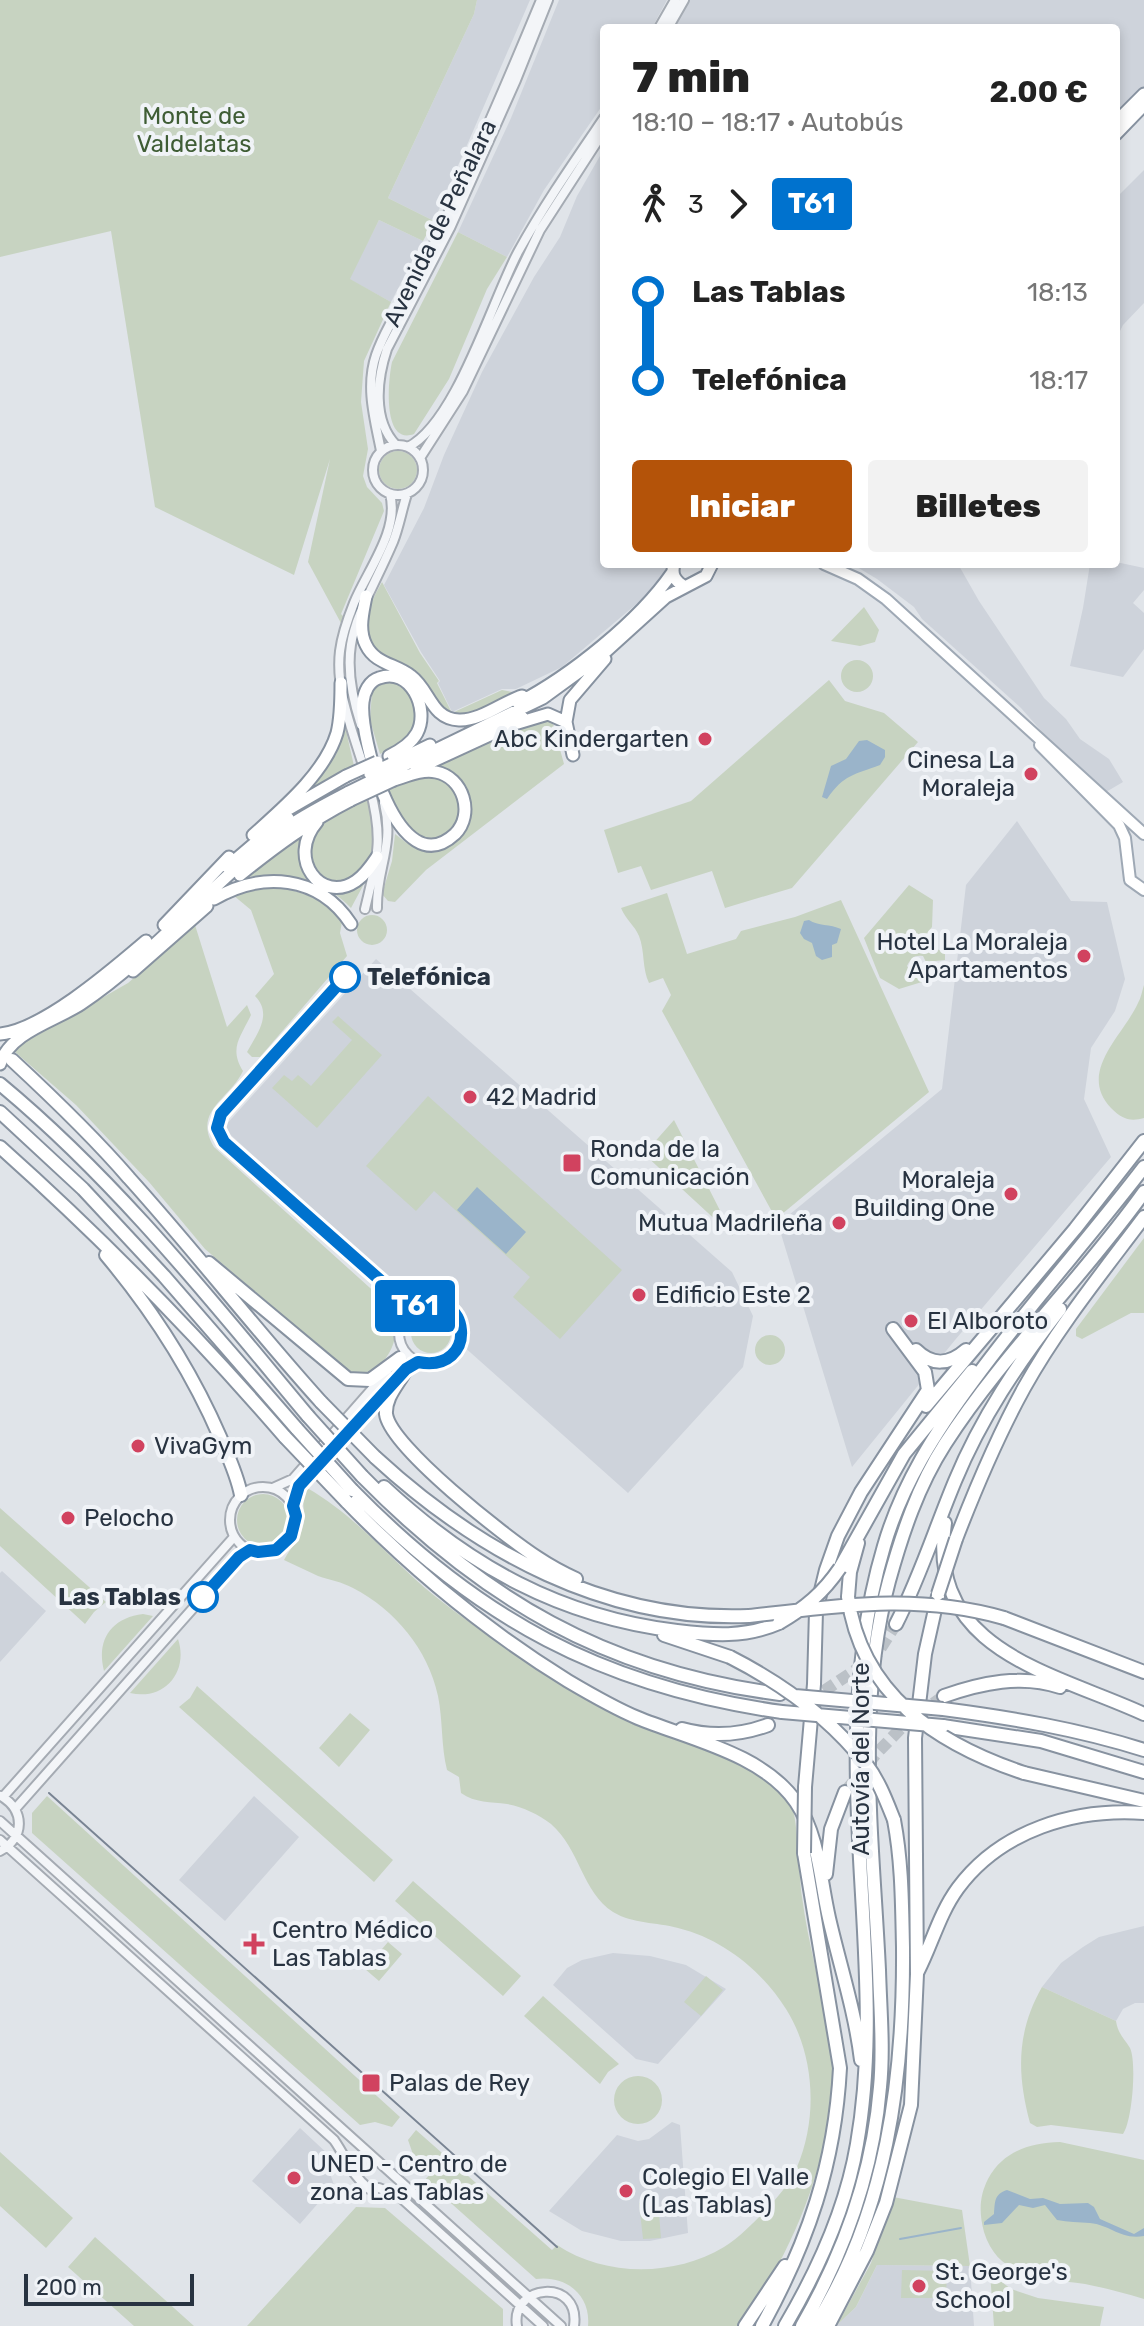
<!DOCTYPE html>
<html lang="es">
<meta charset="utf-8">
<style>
:root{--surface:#fff;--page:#f2f2f2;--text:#222;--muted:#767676;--accent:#b45309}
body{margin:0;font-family:Rubik,sans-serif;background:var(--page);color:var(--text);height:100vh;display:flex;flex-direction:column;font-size:30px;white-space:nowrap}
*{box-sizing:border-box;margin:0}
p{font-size:26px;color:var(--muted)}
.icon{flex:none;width:44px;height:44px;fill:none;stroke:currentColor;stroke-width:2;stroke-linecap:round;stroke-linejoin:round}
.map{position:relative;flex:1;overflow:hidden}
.drawer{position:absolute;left:600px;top:24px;width:520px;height:544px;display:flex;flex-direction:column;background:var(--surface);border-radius:8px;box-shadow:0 4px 12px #0003}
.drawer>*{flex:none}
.badge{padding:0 16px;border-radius:6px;font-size:28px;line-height:52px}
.scale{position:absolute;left:24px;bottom:20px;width:170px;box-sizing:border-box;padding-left:8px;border:4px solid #283341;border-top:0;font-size:22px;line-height:28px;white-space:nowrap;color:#283341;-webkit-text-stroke:6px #f0f3f7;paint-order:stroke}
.map>.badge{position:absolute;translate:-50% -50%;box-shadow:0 0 0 4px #fff}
.legs{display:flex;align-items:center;gap:12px;height:88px;padding:0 32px;font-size:26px}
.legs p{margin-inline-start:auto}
.summary{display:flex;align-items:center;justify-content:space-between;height:136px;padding:0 32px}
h1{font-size:44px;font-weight:800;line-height:60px}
.button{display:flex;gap:16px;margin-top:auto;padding:16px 32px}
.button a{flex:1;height:92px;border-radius:8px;background:var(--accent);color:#fff;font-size:32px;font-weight:800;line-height:92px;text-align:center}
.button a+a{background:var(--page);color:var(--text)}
ul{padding:0 32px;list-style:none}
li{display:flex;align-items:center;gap:28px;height:88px;font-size:30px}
li i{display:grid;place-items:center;width:12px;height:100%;margin:0 10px;background:currentColor}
li i::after{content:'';width:20px;height:20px;margin:-10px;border:6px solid;border-radius:50%;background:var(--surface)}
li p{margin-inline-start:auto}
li:first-child i{background:linear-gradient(#0000 50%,currentColor 0)}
li:last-child i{background:linear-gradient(currentColor 50%,#0000 0)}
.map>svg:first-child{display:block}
.built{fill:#ced3db}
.green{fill:#c7d3c1}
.water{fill:#9ab4ca}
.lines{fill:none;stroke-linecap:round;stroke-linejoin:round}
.stream{stroke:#9ab4ca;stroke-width:2}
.motorway-tunnel{stroke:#bbc1c7;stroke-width:12;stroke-dasharray:12 6;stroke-linecap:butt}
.tertiary-casing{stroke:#a5abb3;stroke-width:12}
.primary-casing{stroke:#9fa9b5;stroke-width:14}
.trunk-casing{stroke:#8792a0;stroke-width:15}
.motorway-casing{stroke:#8792a0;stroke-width:16}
.tertiary{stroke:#f3f5f8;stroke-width:8}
.primary{stroke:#fff;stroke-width:10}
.trunk{stroke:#fff;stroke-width:11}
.motorway{stroke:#fff;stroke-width:12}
.tram{stroke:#798493;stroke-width:2}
.trunk-bridge-casing{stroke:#8792a0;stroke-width:15;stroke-linecap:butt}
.motorway-bridge-casing{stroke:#8792a0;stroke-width:16;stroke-linecap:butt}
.trunk-bridge{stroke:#fff;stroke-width:11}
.motorway-bridge{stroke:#fff;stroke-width:12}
.line-1-casing{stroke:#fff;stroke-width:18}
.line-1{stroke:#0072ce;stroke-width:12}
.poi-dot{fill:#d1425f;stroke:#f0f3f7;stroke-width:3}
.stop-1-dot{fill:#fff;stroke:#0072ce;stroke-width:4}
.labels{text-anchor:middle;stroke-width:8;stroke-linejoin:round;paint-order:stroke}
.park-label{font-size:24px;fill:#3f5d35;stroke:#f0f3f7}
.street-label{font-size:24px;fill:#283341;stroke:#f0f3f7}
.poi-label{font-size:24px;fill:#283341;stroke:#f0f3f7;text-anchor:start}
.stop-label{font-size:24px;font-weight:bold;fill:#283341;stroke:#f0f3f7;text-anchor:start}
</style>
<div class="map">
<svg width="1144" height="2326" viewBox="0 0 1144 2326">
<rect width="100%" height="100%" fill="#e0e4e9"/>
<path class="built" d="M477,0h53l-96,221 -46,-23 86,-184z
M559,0h108l-15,28h-48v75l-60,87 -37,67 -49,-25 53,-114z
M690,0h454v95l-28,28v-95h-442z
M604,149v415h69l-13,20 -98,83 -46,22h-14l-50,23 -14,-29 2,-2 -19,-29 -37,-67 40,-77 20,-53 38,-83 52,-95 26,-40 17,-41z
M1144,170v133l-21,22 -7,14v-141z
M379,220l44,21 -32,61 -42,-23z
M1116,562l28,6v22l-11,13 11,10v36l-21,28 -53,-11 13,-58 7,-44h26z
M852,564h106l21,37 65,97 22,21 14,20 29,20 14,23 -17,10 -55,-50 -30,-34 -99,-89 -8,-12 -37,-28z
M1017,821l54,80 36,1 18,77 -10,32 -24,37 -7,51 27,58 -156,183 -103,127 -74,-243 164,-135 24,-204z
M376,959l356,313 21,44 -10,51 -115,126 -166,-148 -1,-22 -15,-18 -15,-7 -17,3 -191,-173z
M2,1571l44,40 -46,51v-89z
M254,1796l45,41 -74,84 -46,-41z
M1144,1926v77h-9l-12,6 -7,12 -74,-34 19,-24 22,-16 16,-10z
M613,1953l37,3 36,9 40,24 -68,75 -22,-5 -83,-74 14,-17 15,-8z
M672,2122l8,3 8,108 -38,8h-29l-39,-10 -33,-20 68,-76 21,6 11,-2z
M300,2128l30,28 -1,15 5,14 -34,39 -48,-43z
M877,2265l93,1 4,60h-138l20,-19z"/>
<path class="green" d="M0,0h477l-3,14 -86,184 46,23 -11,20 -44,-21 -29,59 41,23 -27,59 -3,41 7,47 -5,27 4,11 15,16 2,8 -43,103 3,3 -2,8 -34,-63 22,-103 -36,116 -139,-68 -44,-276 -111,26z
M458,232l49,25 -20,32 -38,90 -35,55c-32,12 -26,-54 -22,-72z
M379 470a19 19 0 1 1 38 0a19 19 0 1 1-38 0Z
M382,582l38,71 19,28 -2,2 15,30 50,-23 16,3 -59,25 -6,-1 -81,-68c-12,-25 -3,-44 10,-67z
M864,607l15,23 -4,12 -15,4 -29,-5z
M841 676a16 16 0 1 1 32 0a16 16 0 1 1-32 0Z
M829,680l16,21 39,12 34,29 -126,146 -67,20 -13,-37 -61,19 -10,-24 -23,7 -14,-43 87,-29z
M394,682l19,15c5,33 -2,43 -33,57l-10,-34 2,-29 7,-6z
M542,720h10l12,44 -138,106 -31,32 -7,-1 -6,-7 10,-33 3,-27 13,10 29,6 25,-16c13,-45 9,-47 -32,-68z
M345,726l9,40 -54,30 36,-41z
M426,774c7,3 18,4 24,9 35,30 -16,84 -49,36 -6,-7 -8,-20 -12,-29z
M368,799c4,13 8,28 7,42 -6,52 -72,52 -67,6 1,-7 6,-17 11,-22 13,-12 33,-19 49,-26z
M305,829c-8,21 -7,33 5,51l33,11 22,-9 -14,26c-26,-29 -69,-34 -106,-31z
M909,885l24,15 -1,27 -14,17 12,9 6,-5 9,6v6l-19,2 -3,-6c-9,-1 -12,2 -16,10l6,8h7l7,-6 8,10 -36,11 -19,-11 -16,-40z
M268,886c27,4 59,11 74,36l-2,11 7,23 -87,101h-8l-5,-5c10,-18 26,-38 8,-56l19,-22 -23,-64 -18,-15 17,-7z
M667,893l20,61 49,-15 5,-8 54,-14 46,-17 88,192 -153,127 -114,-208 9,-16 -8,-17 -14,5c-7,-14 -4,-32 -10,-47 -4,-10 -13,-16 -18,-28z
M357 930a15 15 0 1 1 30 0a15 15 0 1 1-30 0Z
M195,925l32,102 20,-22 4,10c-11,23 -22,33 -8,56 -13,28 -51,40 -29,76l176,159c18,27 -7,78 -42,65l-143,-122 -56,-67 -73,-77 -61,-53 5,-7 108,-62z
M1144,985v133c-14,4 -22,1 -33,-10 -34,-36 12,-72 27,-105 3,-5 4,-12 6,-18z
M338,1016l44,39 -65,73 -45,-40 12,-13 8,6 6,-6 13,11 41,-46 -20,-18z
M428,1096l194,174 -62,69 -47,-42 17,-20 -96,-86 -18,20 -50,-45z
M674,1120l59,116 -89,-82z
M1144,1238v75h-13l-49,26 -6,-3v-7z
M411 1333a20 20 0 1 1 40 0a20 20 0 1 1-40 0Z
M755 1350a15 15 0 1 1 30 0a15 15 0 1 1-30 0Z
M307,1488c50,28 85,74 129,109 48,38 103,73 157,102 21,12 43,24 65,33 45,19 101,28 132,70 8,11 9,76 12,95 7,55 26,111 30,166 4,70 -26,154 -60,213 -10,18 -24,34 -35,50h-149c3,-31 -22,-51 -52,-47l-111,-99 4,-5 -10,-9 -5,3 1,-9 -7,-20 8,-10 136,120 5,-5c48,32 117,32 167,2 16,-10 28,-23 41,-36 11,-12 26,-29 32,-44 21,-49 18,-112 -11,-158 -24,-38 -63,-70 -108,-81 -22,-6 -45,-4 -65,-16 -31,-20 -33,-63 -62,-88 -13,-10 -28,-17 -44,-20 -16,-2 -32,-1 -46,-11l-2,-16 -12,-7c-6,-24 -4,-49 -9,-74 -10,-47 -43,-86 -85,-108 -11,-6 -23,-8 -35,-12 -11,-5 -23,-11 -34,-16 6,-12 16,-20 19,-34 4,-14 -4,-24 4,-38z
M237 1520a26 26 0 1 1 52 0a26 26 0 1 1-52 0Z
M0,1508l106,94 -12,10 -9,12 -85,-78z
M143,1614l10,2 -49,55c-8,-31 7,-53 39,-57z
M178,1639c11,33 -14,62 -48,54z
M197,1686l196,174 -19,22 -195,-175 11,-9z
M350,1713l20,17 -31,37 -20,-19z
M47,1796l353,321 -8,10 -17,-5 -15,3 -328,-292v-20z
M413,1881l108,95 -18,20 -108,-95z
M388,1942l14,12 -23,27 -14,-12z
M706,1976l17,14 -22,26 -17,-14z
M1042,1987l74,34c2,13 8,17 14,27 7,15 2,74 -7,86l-72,-9 -14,2 -7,-4c-13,-49 -14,-90 12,-136z
M543,1996l76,68 -11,8 -8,12 -76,-68z
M614 2100a24 24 0 1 1 48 0a24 24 0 1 1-48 0Z
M1060,2142l84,18v139c-20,-6 -39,-11 -59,-15 -41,-6 -86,-4 -101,-52 -5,-19 -5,-35 4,-53 15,-28 42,-36 72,-37z
M0,2152l73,66 -27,30 -46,-42z
M893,2197l69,13 8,56 -93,-1 -21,42 -19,18 34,-62z
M658,2201l3,37 -18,1 -4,-36z
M356,2207l29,1 118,101v17h-256z
M95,2237l99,89h-60l-66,-59z
M902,2270l45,1 -1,27h-45z
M990,2273l21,16 27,9 66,9 -4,19h-106z"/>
<path class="water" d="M867,740l18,10v7l-5,8c-26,10 -36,9 -53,34l-5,-2 9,-31 15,-7 13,-18z
M809,920c9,6 21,4 32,9l-4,14 -5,2v12l-10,3 -6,-4 -4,-13 -8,-4 -4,-6 4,-12z
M477,1187l49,45 -20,22 -49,-44z
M1007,2190l23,9 13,-1 17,6 28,-1 6,4 6,12 34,15 10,-6v8c-24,4 -33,-11 -54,-13 -11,-1 -22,-1 -33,-3l-12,-15 -12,3 -14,-3 -17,18 -18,2v-3l10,-8c1,-12 0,-20 13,-24z"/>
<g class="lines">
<path class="stream" d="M900,2239l61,-11"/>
<path class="motorway-tunnel" d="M809,1701l66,-44 21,-33
M845,1792l31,-38 32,-33 36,-25"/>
<defs>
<path id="tertiary" d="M659,28l16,-28
M668,28l16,-28
M396,445c-24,-25 -19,-66 -9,-96l63,-121 66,-148 32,-80
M373 470a25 25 0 1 1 50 0a25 25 0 1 1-50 0Z
M408,447c48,-24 84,-146 110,-195 26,-47 56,-90 86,-134
M381,451c-6,-31 -16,-64 -5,-96 12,-34 36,-65 51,-97 41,-85 78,-171 114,-258
M420,458l43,-67 77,-161 64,-99
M361,725c-28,-86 0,-108 32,-183 6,-15 9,-33 14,-48
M365,772c-11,-38 -30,-81 -25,-121 2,-16 8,-33 14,-48 13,-32 46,-73 36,-109
M377,908c-1,-39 18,-62 7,-105
M365,909c12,-51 19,-68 5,-120
M399 1333a31 31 0 1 1 62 0a31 31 0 1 1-62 0Z
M230 1520a33 33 0 1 1 66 0a33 33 0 1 1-66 0Z
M273,1488l20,-9 94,-107
M293,1506l6,-20 93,-102
M3,1797l231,-260
M16,1808l187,-211 35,-39 12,-8
M0,1821l561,505
M0,1840l334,300c14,20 15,32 35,49l10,-1 20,8 144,130
M0,1851c25,-13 25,-41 1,-55
M517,2326c-7,-42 64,-49 57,0"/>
<path id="primary" d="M824,564l34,15 28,20 258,235
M1040,745l79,80 6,13 5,42 14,10"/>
<path id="trunk" d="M1116,122l28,-28
M1116,134l28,-29
M674,564c-3,11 1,17 11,23l21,-11 6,-12
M366,596c-3,17 -8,33 0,49 9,19 30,19 45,31 19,14 20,43 48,44 21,1 44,-18 63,-24
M518,703c52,-27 121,-82 154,-130
M518,723l30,-9 18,8
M573,755l-7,-33 4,-22 35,-41
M389,756c10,-5 22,-12 28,-23 13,-24 -7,-67 -38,-55 -10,3 -15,14 -16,24 -4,34 35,185 92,132 20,-20 8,-57 -19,-62 -14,-3 -29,4 -42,8
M391,764l39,-19
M416,769l89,-41 17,-11
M392,771l151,-73 59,-43 64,-58 19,-10
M287,810l59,-34
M317,822c-31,36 4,83 39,59 9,-6 15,-15 21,-24
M253,835c30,-27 72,-62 84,-102 4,-16 4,-33 4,-50
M227,867l49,-42 12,-7
M240,875c36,-29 70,-54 111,-75
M214,899c48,-28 105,-24 137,25
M164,925l65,-68
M133,971l74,-65
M0,1034c43,-4 113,-65 146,-93
M0,1064c10,-32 55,-43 81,-60 73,-49 129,-120 199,-172 22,-16 46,-28 69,-40"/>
<path id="motorway" d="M12,1060c41,38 81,76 117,118 66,73 126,151 192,224
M0,1084c117,97 211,216 308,332
M0,1112l83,77 81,87 133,153
M0,1147c102,91 196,187 285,290
M106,1255c47,56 85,115 114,182 8,19 17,37 21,58
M209,1263l139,116 22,1 30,-22
M916,1350c16,16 33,15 50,0
M406,1369c-7,15 -21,27 -20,45 4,33 121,124 152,144 12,8 25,15 38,21
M926,1406l149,-177 69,-88
M375,1457c103,95 231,165 374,159
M362,1476c121,123 244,196 418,218
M384,1487c85,79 176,130 293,144 35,4 68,7 102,-8
M352,1490c126,129 251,197 430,222
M347,1502c66,68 140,129 221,179 22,13 46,27 70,37 51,21 125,36 158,84 23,34 24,77 33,116 11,48 26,93 32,142
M945,1523c-19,128 110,150 199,191
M956,1539c20,-52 41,-102 68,-151 34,-61 78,-115 120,-171
M840,1568l64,-114 68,-83
M848,1597l2,-25 8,-29
M1004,1618l140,54
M896,1624c24,-47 39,-95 59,-143 26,-63 63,-118 105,-172
M664,1635l66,22
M944,1696c37,-13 78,-22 116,-9
M943,1709c69,9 135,20 201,41
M943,1726l98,15 103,31
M682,1729c29,8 59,6 86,-4
M1024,1773l120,28
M805,1787l9,-103 2,-73 10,-41 12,-34 23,-44 67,-102 -3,-18 -32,-43
M826,1874l5,-45 14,-37
M918,1971c14,-27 21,-57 40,-83 43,-58 117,-80 186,-75
M745,2326l40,-60
M762,2326c46,-84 73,-162 78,-258l-36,-215
M785,2326c33,-56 61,-117 72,-182 21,-119 2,-240 0,-360 -2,-80 4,-161 27,-238 18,-62 52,-115 90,-166 54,-74 115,-141 170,-213
M802,2326c43,-75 71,-153 78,-239 4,-39 0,-79 -1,-117 -6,-128 -24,-264 10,-389 13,-47 29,-95 56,-137 58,-90 137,-165 199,-252
M815,2326c72,-114 89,-248 88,-379 -1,-43 -1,-85 -9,-127
M828,2326l39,-75 19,-48 25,-98 6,-131 -2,-236 10,-84 13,-58"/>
</defs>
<use href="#tertiary" class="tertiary-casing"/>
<use href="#primary" class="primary-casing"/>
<use href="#trunk" class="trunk-casing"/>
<use href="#motorway" class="motorway-casing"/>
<use href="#tertiary" class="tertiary"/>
<use href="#primary" class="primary"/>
<use href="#trunk" class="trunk"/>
<use href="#motorway" class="motorway"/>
<path class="tram" d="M49,1793l508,454"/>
<defs>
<path id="trunk-bridge" d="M370,774l21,-10
M346,776l31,-14
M349,792l43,-21
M351,800l43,-20"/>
<path id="motorway-bridge" d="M321,1402l54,55
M308,1416l54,60
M297,1429l55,61
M285,1437l62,65
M938,1594l18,-55
M848,1597c13,97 89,147 176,176
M749,1616c90,-10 167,-23 255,2
M779,1623c26,-15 44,-30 61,-55
M730,1657c51,26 100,61 136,107 13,17 20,36 28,56
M795,1696l148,13
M782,1712l161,14
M804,1853l1,-66"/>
</defs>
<use href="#trunk-bridge" class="trunk-bridge-casing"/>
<use href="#motorway-bridge" class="motorway-bridge-casing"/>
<use href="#trunk-bridge" class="trunk-bridge"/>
<use href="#motorway-bridge" class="motorway-bridge"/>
</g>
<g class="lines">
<defs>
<path id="line-1" d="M203,1597l36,-40 11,-7 8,2 18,-2 15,-14 5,-20 -3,-10 6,-20 107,-117 12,-7c62,12 54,-78 -4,-56l-25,-18 -165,-146 -7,-14 4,-14 124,-137"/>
</defs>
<use href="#line-1" class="line-1-casing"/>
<use href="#line-1" class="line-1"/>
</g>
<g class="poi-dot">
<circle cx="705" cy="739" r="8"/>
<circle cx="1031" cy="774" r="8"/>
<circle cx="1084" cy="956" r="8"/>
<circle cx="470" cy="1097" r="8"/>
<rect x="562" y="1153" width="20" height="20" rx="4"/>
<circle cx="1011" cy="1194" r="8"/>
<circle cx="839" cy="1223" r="8"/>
<circle cx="639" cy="1295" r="8"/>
<circle cx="911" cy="1321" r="8"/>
<circle cx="138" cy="1446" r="8"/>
<circle cx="68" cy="1518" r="8"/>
<path d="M250 1932h8v8h8v8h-8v8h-8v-8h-8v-8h8z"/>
<rect x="361" y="2073" width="20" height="20" rx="4"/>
<circle cx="294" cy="2178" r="8"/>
<circle cx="626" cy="2191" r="8"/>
<circle cx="919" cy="2286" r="8"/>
</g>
<g class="stop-1-dot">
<circle cx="345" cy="977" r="14"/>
<circle cx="203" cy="1597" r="14"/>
</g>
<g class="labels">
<g class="park-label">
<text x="194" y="124">Monte de<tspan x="194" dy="28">Valdelatas</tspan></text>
</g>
<g class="street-label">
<text transform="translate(440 223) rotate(-64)" y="8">Avenida de Peñalara</text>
<text transform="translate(861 1759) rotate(-90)" y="8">Autovía del Norte</text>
</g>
<g class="poi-label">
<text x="689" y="747" text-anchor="end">Abc Kindergarten</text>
<text x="1015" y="768" text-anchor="end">Cinesa La<tspan x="1015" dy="28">Moraleja</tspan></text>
<text x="1068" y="950" text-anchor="end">Hotel La Moraleja<tspan x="1068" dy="28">Apartamentos</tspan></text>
<text x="486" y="1105">42 Madrid</text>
<text x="590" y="1157">Ronda de la<tspan x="590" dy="28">Comunicación</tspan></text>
<text x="995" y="1188" text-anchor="end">Moraleja<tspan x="995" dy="28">Building One</tspan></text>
<text x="823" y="1231" text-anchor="end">Mutua Madrileña</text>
<text x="655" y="1303">Edificio Este 2</text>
<text x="927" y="1329">El Alboroto</text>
<text x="154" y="1454">VivaGym</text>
<text x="84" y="1526">Pelocho</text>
<text x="272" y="1938">Centro Médico<tspan x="272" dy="28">Las Tablas</tspan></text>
<text x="389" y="2091">Palas de Rey</text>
<text x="310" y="2172">UNED - Centro de<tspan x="310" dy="28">zona Las Tablas</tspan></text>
<text x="642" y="2185">Colegio El Valle<tspan x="642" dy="28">(Las Tablas)</tspan></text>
<text x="935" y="2280">St. George's<tspan x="935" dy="28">School</tspan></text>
</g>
<g class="stop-label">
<text x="367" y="985">Telefónica</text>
<text x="181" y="1605" text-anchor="end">Las Tablas</text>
</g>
</g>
</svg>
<div class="scale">200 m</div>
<b class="badge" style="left:415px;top:1306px;background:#0072ce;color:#fff">T61</b>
<section class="drawer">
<div class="summary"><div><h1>7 min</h1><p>18:10 – 18:17 · Autobús</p></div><b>2.00 €</b></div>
<div class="legs"><svg class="icon" aria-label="walk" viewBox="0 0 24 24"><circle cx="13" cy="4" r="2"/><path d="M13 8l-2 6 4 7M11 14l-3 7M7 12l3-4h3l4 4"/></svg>3<svg class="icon" aria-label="forward" viewBox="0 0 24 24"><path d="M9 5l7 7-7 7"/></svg><b class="badge" style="background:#0072ce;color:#fff">T61</b></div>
<ul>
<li><i style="color:#0072ce"></i><b>Las Tablas</b><p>18:13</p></li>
<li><i style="color:#0072ce"></i><b>Telefónica</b><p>18:17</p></li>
</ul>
<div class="button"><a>Iniciar</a><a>Billetes</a></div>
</section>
</div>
